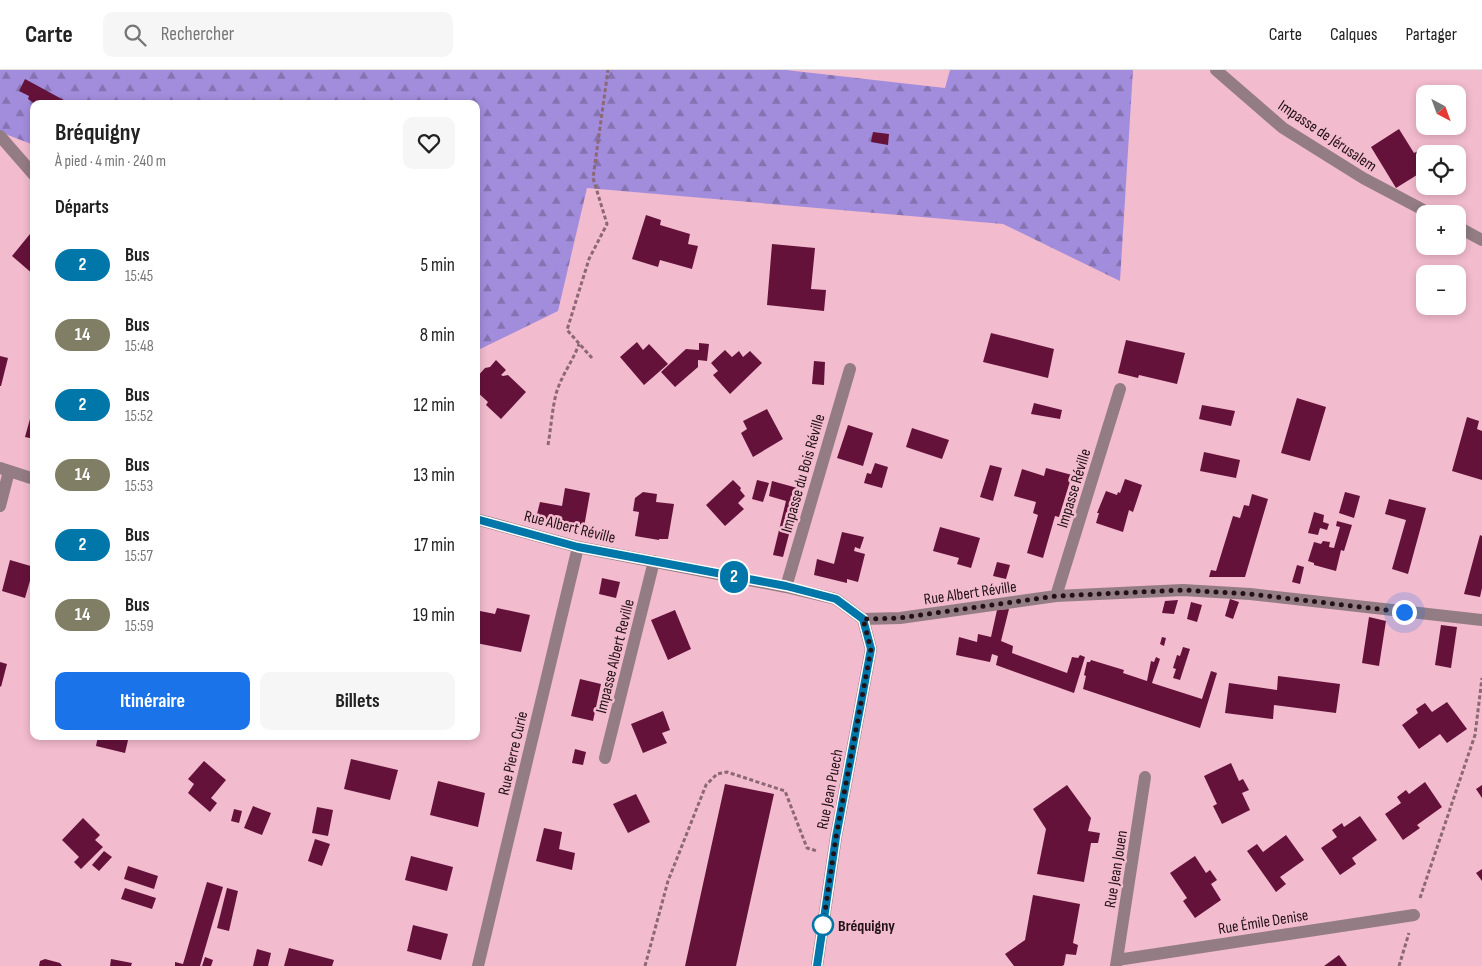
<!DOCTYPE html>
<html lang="fr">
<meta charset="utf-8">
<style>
:root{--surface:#fff;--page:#f6f6f6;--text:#222;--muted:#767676;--line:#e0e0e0;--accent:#1a73e8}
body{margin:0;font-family:"Sofia Sans Condensed",sans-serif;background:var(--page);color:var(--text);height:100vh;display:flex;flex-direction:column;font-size:19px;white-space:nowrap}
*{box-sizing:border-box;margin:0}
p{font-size:16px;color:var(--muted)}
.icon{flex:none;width:28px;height:28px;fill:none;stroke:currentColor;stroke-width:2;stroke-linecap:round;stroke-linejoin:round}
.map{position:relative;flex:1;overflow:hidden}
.panel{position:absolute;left:30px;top:30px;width:450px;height:640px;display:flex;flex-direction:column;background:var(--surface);border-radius:10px;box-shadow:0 2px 8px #0003}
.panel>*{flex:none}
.badge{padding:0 10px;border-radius:16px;font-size:18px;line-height:32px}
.needle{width:32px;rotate:139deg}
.tools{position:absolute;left:1416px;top:15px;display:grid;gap:10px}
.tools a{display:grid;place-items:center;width:50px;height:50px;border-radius:10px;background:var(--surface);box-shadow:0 2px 8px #0003;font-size:25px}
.you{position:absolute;width:25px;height:25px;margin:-12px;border:4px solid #fff;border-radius:50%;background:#1a73e8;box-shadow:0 0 0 8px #1a73e833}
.map>.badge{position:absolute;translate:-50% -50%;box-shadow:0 0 0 2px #fff}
h2{padding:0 25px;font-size:19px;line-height:45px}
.round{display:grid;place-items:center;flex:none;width:52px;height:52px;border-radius:10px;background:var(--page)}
.overview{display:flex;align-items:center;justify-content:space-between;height:85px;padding:0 25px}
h1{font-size:24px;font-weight:700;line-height:38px}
.action{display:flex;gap:10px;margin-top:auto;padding:10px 25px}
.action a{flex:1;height:58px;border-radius:10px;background:var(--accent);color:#fff;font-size:20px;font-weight:700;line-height:58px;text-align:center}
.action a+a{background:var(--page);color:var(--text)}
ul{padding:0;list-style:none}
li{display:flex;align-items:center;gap:15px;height:70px;padding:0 25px}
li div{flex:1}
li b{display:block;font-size:19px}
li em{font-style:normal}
li .badge{min-width:55px;font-weight:700;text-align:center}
header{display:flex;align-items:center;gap:30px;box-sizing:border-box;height:70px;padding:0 25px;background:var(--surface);border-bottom:1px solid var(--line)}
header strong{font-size:24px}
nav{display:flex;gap:28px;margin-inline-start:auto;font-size:18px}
.search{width:350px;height:45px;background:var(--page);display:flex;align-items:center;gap:12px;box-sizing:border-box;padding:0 18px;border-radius:10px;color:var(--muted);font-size:19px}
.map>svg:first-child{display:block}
.forest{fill:url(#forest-firs)}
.building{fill:#65123b}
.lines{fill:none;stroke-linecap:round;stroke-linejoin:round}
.path{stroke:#8c6774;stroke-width:3;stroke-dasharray:4 2.5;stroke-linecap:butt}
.minor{stroke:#937c84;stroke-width:12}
.line-casing{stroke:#fff;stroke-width:11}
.line{stroke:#0077a8;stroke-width:8}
.walk{stroke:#231118;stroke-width:5;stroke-dasharray:0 9}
.stop-dot{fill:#fff;stroke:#0077a8;stroke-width:2.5}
.labels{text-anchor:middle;stroke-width:5;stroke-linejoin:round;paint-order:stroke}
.street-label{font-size:16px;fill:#231118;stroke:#f2bbce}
.stop-label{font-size:16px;font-weight:bold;fill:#231118;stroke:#f2bbce;text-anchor:start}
</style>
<header>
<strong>Carte</strong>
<div class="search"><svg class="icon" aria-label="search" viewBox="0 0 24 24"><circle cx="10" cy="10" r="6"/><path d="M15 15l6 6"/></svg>Rechercher</div>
<nav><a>Carte</a><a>Calques</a><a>Partager</a></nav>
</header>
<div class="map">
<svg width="1482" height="896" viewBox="0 0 1482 896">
<defs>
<pattern id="forest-firs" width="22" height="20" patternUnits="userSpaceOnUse" patternTransform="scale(1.25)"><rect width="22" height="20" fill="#a28ddc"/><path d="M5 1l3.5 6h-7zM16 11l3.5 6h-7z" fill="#8472b1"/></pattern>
</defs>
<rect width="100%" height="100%" fill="#f2bbce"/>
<path class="forest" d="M0,0h786l159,18 5,-18h183l-13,211 -117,-57 -416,-36 -29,123 -82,40v-247h-442v41l-34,-13z"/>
<path class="building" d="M25,9l46,25h-36l-7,-5 1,-3 -10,-5z
M1399,59l15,24 4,-2 7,11v8l-29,18 -25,-41z
M873,62l16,2 -1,11 -17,-3z
M646,145l15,5 -1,5 30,9 -2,10 10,2 -6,23 -32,-9 -2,7 -26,-8z
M30,164l4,3v38l-22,-19z
M772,174l43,4 -4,41 15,1 -2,21 -57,-6z
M991,263l63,16 -6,29 -65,-16z
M1126,270l59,13 -8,31 -38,-9 -1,3 -20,-5z
M637,272l6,8 6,-6 19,20 -24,21 -24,-28z
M699,273l10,1 -2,17 -9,-1v7l-23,20 -14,-15 25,-23 13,1z
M725,280l7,7 7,-6 4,6 7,-6 12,12 -32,31 -17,-19 5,-4 -7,-8z
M0,286l8,2 -7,28h-1z
M496,290l10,10 -5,5 2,1 5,-1 18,17 -25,27 -15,-14 2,-3 -12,-11v-13l9,-10 5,-1z
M814,291l11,1 -1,23 -12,-1z
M1297,328l29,9 -16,54 -29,-8z
M1034,333l28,7 -2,9 -29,-5z
M1202,335l33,6 -4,15 -32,-7z
M33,338h1v31l-9,-2z
M767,339l16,30 -30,18 -12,-24 6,-4 -4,-8z
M1467,347l12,4 -2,8 5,2v49l-30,-9z
M848,355l25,8 -10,33 -26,-8z
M912,358l37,12 -7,19 -36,-12z
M1204,382l36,8 -4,18 -36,-7z
M875,393l13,4 -6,21 -18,-5 3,-10 4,1z
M990,395l12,3 -9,33 -13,-4z
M1046,398l26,7 -13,42 -4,-1 -12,42 -16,-5 11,-38 -5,-2 3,-11 -22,-6 8,-27 22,7z
M1125,409l17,6 -9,27 -4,-2 -6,22 -27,-9 3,-10h-2l9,-22 11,4 1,-3 2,1z
M733,410l8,8 -1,2 5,6 -7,7 6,6 -19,17 -19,-21z
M757,410l12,3 -6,19 -11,-3z
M772,411l29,8 -18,68 -10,-2 13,-54 -17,-5z
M565,418l25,5 -6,34 -48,-9 4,-16 22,4z
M643,422l14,2 -1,8 18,2 -6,35h-9v1l-24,-4 4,-24 -6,-1 2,-13z
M1345,422l15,4 -6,22 -15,-5z
M1252,424l16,5 -23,78h-36l2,-7 5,1 17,-55 7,2 4,-13 5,1z
M1389,429l37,9 -18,66 -16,-5 14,-49 -21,-6z
M1314,442l10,3 -1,7 6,2 -2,6 -7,-2 -2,7 -10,-2z
M1337,451l15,4 -8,26 -3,-1 -5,21 -22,-6v-2l-6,-2 6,-19 7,2 2,-3 7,1 -1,5 5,1 6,-21 -4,-1z
M940,457l40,11 -9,30 -14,-4 2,-6 -26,-7z
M842,462l22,5 -4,12 -5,-2 -1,4 11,3 -7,28 -11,-3v4l-33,-8 3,-16 17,5z
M1480,465l2,1v52l-2,9 -16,-3z
M10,490l24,7 -9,31 -23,-7z
M997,492l13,3 -4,14 -13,-3z
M1297,495l7,2 -4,17 -8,-2z
M602,508l18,4 -4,16 -17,-4z
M1230,529l9,3 -6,17 -8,-3z
M1178,530l-4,14 -12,-1 3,-12z
M1191,532l11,3 -5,17 -10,-3z
M497,538l33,7 -9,37 -45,-9v-19l4,-13 15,3z
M1009,539l-8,32 12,5 -1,7 55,20 5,-16 6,1 2,-3 5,2 -11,36 -78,-28 2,-9 -6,-2 -2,8 -34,-7 3,-18 18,5 1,-8 13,3 6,-27z
M675,540l16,39 -23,11 -17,-40z
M1369,547l17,4 -7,45 -17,-3z
M1441,555l16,2 -6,41 -16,-3z
M1162,567l4,1 -2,8 -4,-2z
M1183,577l7,2 -10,31 -7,-2 3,-9 -3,-1 4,-13 3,1z
M1156,587l4,2 -8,24 50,16 9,-28 6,2 -17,55 -117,-39 3,-13 -2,-1 3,-13h3l1,-2 33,10 -1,3 24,8 4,-20 3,1z
M0,592l7,2 -6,23 -1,-1z
M1278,606l62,8 -4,29 -62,-8 -1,14 -48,-6 4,-30 48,7z
M580,609l21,5 -8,37 -22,-5z
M1447,632l20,27 -20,14 -7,-9 -21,15 -17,-24 16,-12 -2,-4 9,-6 7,9z
M663,641l7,19 -8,3 5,10 -24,10 -12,-29z
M98,666h31l-4,17 -29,-7z
M575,679l11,3 -3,13 -11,-2z
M351,689l47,11 -8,30 -46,-11z
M204,691l22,19 -15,18 6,5 -7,9 -22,-19 6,-9 -6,-5z
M1231,693l8,18 4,-2 6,11 -7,3 8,17 -28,14 -9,-18 4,-2 -13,-28z
M438,711l47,12 -7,34 -48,-12z
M1425,712l17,25 -25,18 3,3 -17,12 -18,-26 16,-11 -4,-6 9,-7 3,4z
M725,714l49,10 -38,172h-51z
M1067,715l24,33 -3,13 12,2 -2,10h-7l-7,39 -47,-8 9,-45 -13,-20z
M1482,715v13l-6,-9z
M636,724l14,28 -22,11 -15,-29z
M253,736l18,7 -9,22 -18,-7z
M317,737l16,3 -5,26 -16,-3z
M234,739l8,2 -3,12 -8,-2z
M1360,746l17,24 -25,18 4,6 -16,11 -19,-27 16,-11 -5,-7 10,-7 2,4z
M83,748l17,17 -5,5 8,7 -22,22 -7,-7 5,-5 -17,-17z
M544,758l18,4 -3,17 16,4 -3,17 -36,-9z
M1286,765l18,25 -24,17 6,7 -10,8 -29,-41 10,-7 6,8z
M315,769l15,5 -8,22 -14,-5z
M104,781l8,6 -13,14 -7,-6z
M411,786l42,11 -6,24 -42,-11z
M1195,786l11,17 4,-3 7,10 -6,4 10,16 -26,18 -12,-17 4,-3 -17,-25z
M128,796l30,10 -4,13 -30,-10z
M1482,799v12l-6,-8z
M207,812l16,5 -23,79h-25v-4l8,2z
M125,818l31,10 -4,11 -31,-10z
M227,818l11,3 -9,40 -12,-3z
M1033,825l47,9 -7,39 5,2 -2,10 -10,-1 -2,11 -2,1h-48l-9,-12 20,-14z
M413,855l35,9 -7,26 -34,-9z
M289,878l45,12 -2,6h-48z
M257,879l14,4 -3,13h-15z
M1339,885l8,11h-23z
M205,887l8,3 -2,6h-9z
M45,889l15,4 2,3h-23l1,-5z
M111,889l21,4 -1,3h-21z"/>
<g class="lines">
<path class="path" d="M592,288l-25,-28 22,-71 18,-35 -14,-46 15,-108
M548,375c3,-17 4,-35 8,-51 5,-18 17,-33 23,-50
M1420,828l55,-163 7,-57
M645,896l23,-85 38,-96 11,-11 10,-2 58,19 22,57 10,3
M1399,896l10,-33"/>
<path class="minor" d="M1216,0l67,58 80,50 68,36
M0,66l34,39
M1458,157l24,13
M0,398l34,11
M0,436l9,-35
M476,449l102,28 208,40 50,12 27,20 37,-1 156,-22 127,-6 67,4 232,26
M786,517l64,-218
M1056,526l64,-207
M605,688l49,-197
M1117,890l297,-45
M478,896l100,-419
M817,896l19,-129 35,-188 -8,-30
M1116,896l29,-189"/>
</g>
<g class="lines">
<defs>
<path id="line" d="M476,449l102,28 208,39 50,13 27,20 8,30 -35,188 -19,129"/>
</defs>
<use href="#line" class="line-casing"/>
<use href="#line" class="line"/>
<path class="walk" d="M823,855l13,-88 35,-188 -8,-30 37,-1 156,-22 127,-6 67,4 154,18"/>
</g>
<circle class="stop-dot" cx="823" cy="855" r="10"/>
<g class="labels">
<g class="street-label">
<text transform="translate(1328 65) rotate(34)" y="6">Impasse de Jérusalem</text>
<text transform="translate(802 403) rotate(-74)" y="6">Impasse du Bois Réville</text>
<text transform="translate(1073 418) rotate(-73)" y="6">Impasse Réville</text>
<text transform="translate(570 456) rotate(14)" y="6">Rue Albert Réville</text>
<text transform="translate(970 522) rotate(-8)" y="6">Rue Albert Réville</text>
<text transform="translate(614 586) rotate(-76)" y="6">Impasse Albert Reville</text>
<text transform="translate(512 683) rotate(-77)" y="6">Rue Pierre Curie</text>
<text transform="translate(829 719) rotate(-79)" y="6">Rue Jean Puech</text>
<text transform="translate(1115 799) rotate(-81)" y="6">Rue Jean Jouen</text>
<text transform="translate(1263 851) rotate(-9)" y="6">Rue Émile Denise</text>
</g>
<g class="stop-label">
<text x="838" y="861">Bréquigny</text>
</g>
</g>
</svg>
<div class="tools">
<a><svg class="needle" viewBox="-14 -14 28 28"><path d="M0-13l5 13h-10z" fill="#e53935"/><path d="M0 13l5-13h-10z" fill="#767676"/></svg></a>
<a><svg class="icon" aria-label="locate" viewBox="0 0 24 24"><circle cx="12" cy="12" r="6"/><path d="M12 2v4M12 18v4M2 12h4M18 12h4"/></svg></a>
<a>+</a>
<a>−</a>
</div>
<div class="you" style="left:1404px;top:542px"></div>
<b class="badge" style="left:734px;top:507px;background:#0077a8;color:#fff">2</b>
<section class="panel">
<div class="overview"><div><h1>Bréquigny</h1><p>À pied · 4 min · 240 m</p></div><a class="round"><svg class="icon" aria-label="heart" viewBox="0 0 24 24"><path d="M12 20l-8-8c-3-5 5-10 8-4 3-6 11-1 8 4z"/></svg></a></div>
<h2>Départs</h2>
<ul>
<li><span class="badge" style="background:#0077a8;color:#fff">2</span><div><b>Bus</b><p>15:45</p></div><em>5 min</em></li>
<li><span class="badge" style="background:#807f65;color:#fff">14</span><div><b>Bus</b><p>15:48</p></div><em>8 min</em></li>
<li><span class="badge" style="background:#0077a8;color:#fff">2</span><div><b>Bus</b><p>15:52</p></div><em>12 min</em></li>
<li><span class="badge" style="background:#807f65;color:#fff">14</span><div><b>Bus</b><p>15:53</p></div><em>13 min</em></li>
<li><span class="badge" style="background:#0077a8;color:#fff">2</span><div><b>Bus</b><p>15:57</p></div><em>17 min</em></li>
<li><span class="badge" style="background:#807f65;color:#fff">14</span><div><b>Bus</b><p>15:59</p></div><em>19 min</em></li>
</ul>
<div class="action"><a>Itinéraire</a><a>Billets</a></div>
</section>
</div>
